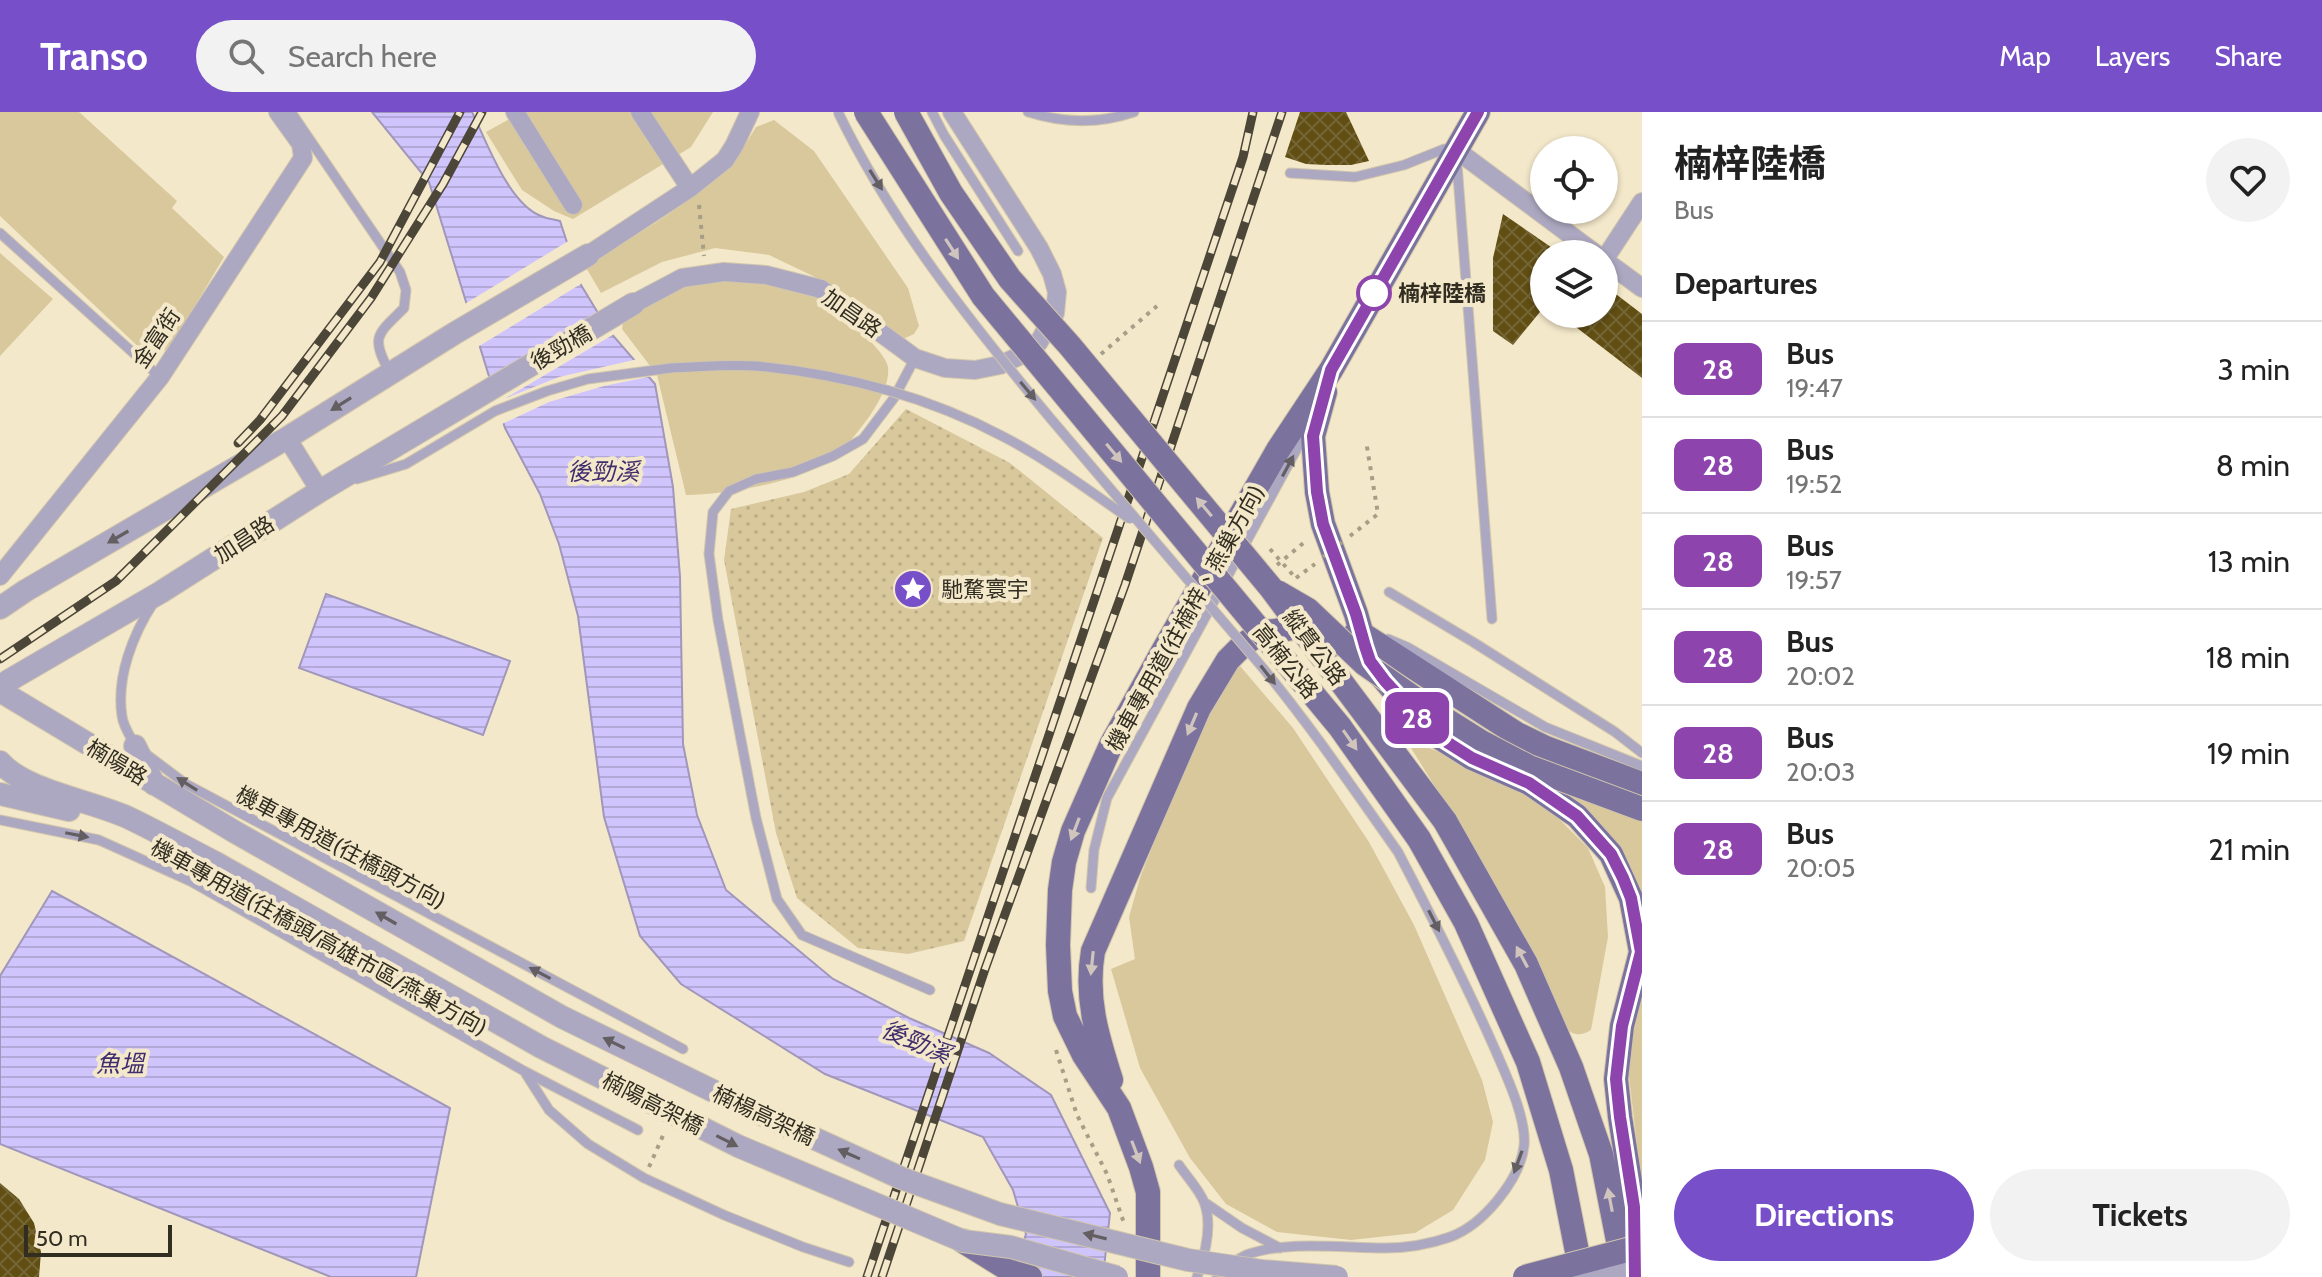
<!DOCTYPE html>
<meta charset="utf-8">
<style>
:root{--surface:#fff;--page:#f2f2f2;--text:#222;--muted:#767676;--line:#e0e0e0;--accent:#764fc9}
body{margin:0;font-family:Cabin,"Noto Sans TC",sans-serif;background:var(--page);color:var(--text);height:100vh;display:flex;flex-direction:column;font-size:30px;white-space:nowrap}
*{box-sizing:border-box;margin:0}
p{font-size:26px;color:var(--muted)}
.icon{flex:none;width:44px;height:44px;fill:none;stroke:currentColor;stroke-width:2;stroke-linecap:round;stroke-linejoin:round}
.map{position:relative;flex:1;overflow:hidden}
.details{display:flex;flex-direction:column;background:var(--surface);width:680px}
.details>*{flex:none}
.badge{padding:0 16px;border-radius:12px;font-size:28px;line-height:52px}
.fabs{position:absolute;left:1530px;top:24px;display:grid;gap:16px}
.fabs a{display:grid;place-items:center;width:88px;height:88px;border-radius:50%;background:var(--surface);box-shadow:0 2px 6px #0004;font-size:40px}
.scale{position:absolute;left:24px;bottom:20px;width:148px;box-sizing:border-box;padding-left:8px;border:4px solid #312d21;border-top:0;font-size:22px;line-height:28px;white-space:nowrap;color:#312d21;-webkit-text-stroke:6px #f4e8ca;paint-order:stroke}
.map>.badge{position:absolute;translate:-50% -50%;box-shadow:0 0 0 4px #fff}
h2{padding:0 32px;font-size:30px;line-height:72px}
.round{display:grid;place-items:center;flex:none;width:84px;height:84px;border-radius:42px;background:var(--page)}
.summary{display:flex;align-items:center;justify-content:space-between;height:136px;padding:0 32px}
h1{font-size:38px;font-weight:700;line-height:60px}
.button{display:flex;gap:16px;margin-top:auto;padding:16px 32px}
.button a{flex:1;height:92px;border-radius:48px;background:var(--accent);color:#fff;font-size:32px;font-weight:700;line-height:92px;text-align:center}
.button a+a{background:var(--page);color:var(--text)}
ul{padding:0;list-style:none}
li{display:flex;align-items:center;gap:24px;height:96px;padding:0 32px;border-top:2px solid var(--line)}
li div{flex:1}
li b{display:block;font-size:30px}
li em{font-style:normal}
li .badge{min-width:88px;font-weight:700;text-align:center}
header{display:flex;align-items:center;gap:48px;box-sizing:border-box;height:112px;padding:0 40px;background:var(--accent);color:#fff}
header strong{font-size:38px}
nav{display:flex;gap:44px;margin-inline-start:auto;font-size:28px}
.search{width:560px;height:72px;background:var(--page);display:flex;align-items:center;gap:20px;box-sizing:border-box;padding:0 28px;border-radius:44px;color:var(--muted);font-size:30px}
main{display:flex;flex:1;min-height:0}
.map>svg:first-child{display:block}
.grass{fill:#d8c89c}
.park{fill:url(#park-dots)}
.water{fill:url(#water-rules);stroke:#a097ba;stroke-width:2}
.pier{fill:#f4e8ca}
.building{fill:url(#building-cross-hatch)}
.lines{fill:none;stroke-linecap:round;stroke-linejoin:round}
.service-casing{stroke:#d1c6ac;stroke-width:11}
.minor-casing{stroke:#d1c6ac;stroke-width:20}
.tertiary-casing{stroke:#d1c6ac;stroke-width:24}
.primary-casing{stroke:#d1c6ac;stroke-width:26}
.path{stroke:#a79e88;stroke-width:4;stroke-dasharray:4 6;stroke-linecap:butt}
.service{stroke:#ada8c1;stroke-width:9}
.minor{stroke:#ada8c1;stroke-width:18}
.tertiary{stroke:#ada8c1;stroke-width:22}
.primary{stroke:#7b729e;stroke-width:24}
.rail-casing{stroke:#4b4638;stroke-width:9}
.rail{stroke:#f4e8ca;stroke-width:6;stroke-dasharray:18;stroke-linecap:butt}
.service-bridge-casing{stroke:#d1c6ac;stroke-width:11;stroke-linecap:butt}
.tertiary-bridge-casing{stroke:#d1c6ac;stroke-width:24;stroke-linecap:butt}
.primary-bridge-casing{stroke:#d1c6ac;stroke-width:26;stroke-linecap:butt}
.path-bridge{stroke:#a79e88;stroke-width:4;stroke-dasharray:4 6;stroke-linecap:butt}
.service-bridge{stroke:#ada8c1;stroke-width:9}
.tertiary-bridge{stroke:#ada8c1;stroke-width:22}
.primary-bridge{stroke:#7b729e;stroke-width:24}
.oneway{fill:#635e61}
.oneway2{fill:#d0c5bd}
.line-casing{stroke:#fff;stroke-width:18}
.line{stroke:#8e44ad;stroke-width:12}
.stop-dot{fill:#fff;stroke:#8e44ad;stroke-width:4}
.labels{text-anchor:middle;stroke-width:8;stroke-linejoin:round;paint-order:stroke}
.stop-label{font-size:22px;font-weight:bold;fill:#312d21;stroke:#f4e8ca;text-anchor:start}
.street-label{font-size:22px;fill:#312d21;stroke:#f4e8ca}
.poi-label{font-size:22px;fill:#312d21;stroke:#f4e8ca;text-anchor:start}
.water-label{font-size:24px;font-style:italic;fill:#402d6e;stroke:#f4e8ca}
</style>
<header>
<strong>Transo</strong>
<div class="search"><svg class="icon" aria-label="search" viewBox="0 0 24 24"><circle cx="10" cy="10" r="6"/><path d="M15 15l6 6"/></svg>Search here</div>
<nav><a>Map</a><a>Layers</a><a>Share</a></nav>
</header>
<main>
<div class="map">
<svg width="1642" height="1165" viewBox="0 0 1642 1165">
<defs>
<pattern id="park-dots" width="8" height="8" patternUnits="userSpaceOnUse" patternTransform="scale(2)"><rect width="8" height="8" fill="#d8c89c"/><path d="M2 2h.1M6 6h.1" fill="none" stroke="#baac86" stroke-width="1.8" stroke-linecap="round"/></pattern>
<pattern id="water-rules" width="6" height="5" patternUnits="userSpaceOnUse" patternTransform="scale(2)"><rect width="6" height="5" fill="#cfc4fc"/><path d="M0 2.5h6" fill="none" stroke="#b2a9d8"/></pattern>
<pattern id="building-cross-hatch" width="8" height="8" patternUnits="userSpaceOnUse" patternTransform="scale(2)"><rect width="8" height="8" fill="#614e13"/><path d="M0 0l8 8M0 8l8-8" fill="none" stroke="#746535"/></pattern>
</defs>
<rect width="100%" height="100%" fill="#f4e8ca"/>
<path class="grass" d="M0,0h79l98,89 -5,7 52,49 -54,91 -11,5h-14l-145,-137z
M522,0h191l-22,35 -118,72 -19,-8 -32,-21 -36,-58z
M774,8l40,31 94,137 11,38 -5,8 -11,5 -90,-63 -44,-21 -54,-7 -53,14 -61,31 -16,-27c60,-37 136,-76 171,-139z
M0,141l53,46 -53,57z
M763,169c15,4 34,5 47,12 18,8 76,56 78,74 2,17 -10,37 -19,50 -13,17 -28,38 -47,48 -31,18 -100,30 -136,30l-29,-120 -35,-46 2,-13 65,-33z
M1240,554l53,62 76,114 45,83 68,155 11,42 -8,38 -32,50 -38,23 -64,7 -74,-8 -51,-28 -36,-46 -50,-90 -29,-99 24,-10 -6,-42 11,-39 51,-129 34,-67z
M1391,604l29,28 68,29 62,37 38,38 17,39 3,50 -17,93c-12,7 -17,5 -28,-3l-89,-178z
M1519,655l123,49v84z
M1642,882v193l-13,-111 1,-44z"/>
<path class="park" d="M906,297l104,54 93,75 -139,403 -56,13 -50,-6 -61,-50 -21,-65 -52,-273 7,-51 73,-17 45,-18z"/>
<path class="water" d="M372,0h100c15,30 36,91 69,104 6,3 13,3 19,5l21,64 28,46 46,53 18,103 7,90 3,167 14,71 29,75 107,89 76,39 80,35 62,42 59,118 -7,64h-91l14,-43 -13,-44 -30,-53 -158,-63 -144,-90 -41,-48 -36,-119 -26,-201 -19,-72 -19,-50 -35,-66 -76,-246z
M326,482l184,67 -27,74 -184,-67z
M52,779l398,217 -34,169h-85l-331,-133v-168z"/>
<path class="pier" d="M570,128l14,42 -108,66 -13,-43z
M612,216l4,5 -110,65 53,-21 79,-18 15,17 -49,10 -55,16 -47,22 -15,-42z"/>
<path class="building" d="M1300,0h46l23,49 -18,4h-25l-20,-1 -21,-7z
M1503,102l58,40h-17v53l-31,38 -20,-14v-73z
M1604,173l38,29v64l-83,-64h45z
M0,1071l19,16 15,24 7,29 -2,25h-39z"/>
<g class="lines">
<defs>
<path id="service" d="M291,0l109,160 6,18 -2,18c-27,27 -34,28 -14,65
M932,0l12,23 74,116
M1028,0c35,11 71,12 106,0
M1457,52l35,455
M1290,61l65,4 49,-12 40,-16h8
M0,121l160,144
M915,246l-21,40 -31,41 -30,17 -40,16 -37,7 -27,12 -16,21 -4,42 9,66 38,198 21,81 25,36 128,55
M357,367l49,-15 89,-53 52,-20 41,-12 83,-11
M1389,480l84,50 142,90 27,21
M1388,527l19,8 138,80 97,39
M135,633c-5,-9 -12,-19 -13,-29 -6,-39 11,-82 32,-114
M146,642l40,30 497,265
M0,708l99,20 93,42 332,189 114,59
M1091,776l3,-38 13,-52 199,-366
M526,962l23,36 39,34 56,34 80,37 79,32 46,15
M1179,1053c8,12 20,24 25,37 9,23 1,53 -7,75
M1204,1090l38,26 38,20
M1217,1165c8,-8 18,-17 29,-22 40,-15 96,-7 139,-7 21,0 45,-4 65,-11 33,-12 70,-57 74,-91 3,-26 -17,-69 -27,-92 -30,-69 -64,-135 -99,-202"/>
<path id="minor" d="M515,0l58,93
M640,0l50,76
M1455,37l141,105
M588,143l102,-67 35,-28 9,-14 16,-34
M1604,148l38,-58
M1604,148l38,28
M633,192l49,-26 42,-6 42,3 55,14 94,69 30,10 30,2 25,-5 28,-13 11,-10 16,-29 2,-21 -5,-18 -13,-26 -87,-136
M287,326l33,53
M0,464l160,-199 143,-219 -2,-14 -23,-32"/>
<path id="tertiary" d="M0,496l25,-17 262,-153 168,-105 133,-78
M0,576l8,-7 153,-89 159,-101 313,-187
M0,579l235,141
M135,634l19,38
M0,650c25,29 93,39 129,56 29,14 58,30 87,45
M0,682l69,16"/>
<path id="primary" d="M1325,280l-12,44 4,56 6,32 33,90 9,32 10,23 46,53 13,12 38,24 57,25 48,33 34,38 20,44 10,54 -19,74 -6,53 4,38 14,90 1,60
M1356,521l6,1 155,100 29,14 96,36
M1445,709l81,143 45,103 30,87 23,117
M1419,727l47,84 62,139 33,108 21,107
M1111,968c-14,-44 -26,-82 -18,-129l106,-243 29,-48 15,-15 17,-12 34,-5 25,3
M963,1129l45,28 22,8
M1148,1165v-85l-7,-25 -22,-59 -35,-53 -19,-39 -5,-25 -2,-46 2,-55 4,-28 9,-31 38,-86 52,-94 115,-201 53,-80 147,-258"/>
</defs>
<use href="#service" class="service-casing"/>
<use href="#minor" class="minor-casing"/>
<use href="#tertiary" class="tertiary-casing"/>
<use href="#primary" class="primary-casing"/>
<path class="path" d="M699,93l5,51
M1101,242l56,-48
M1350,424l28,-22 -12,-73
M1277,453l30,-25
M1296,466l19,-14
M1056,938l21,65 30,59 17,49
M649,1055l16,-36"/>
<use href="#service" class="service"/>
<use href="#minor" class="minor"/>
<use href="#tertiary" class="tertiary"/>
<use href="#primary" class="primary"/>
<defs>
<path id="rail" d="M238,331l22,-23 120,-158 80,-150
M0,547l116,-78 166,-165 89,-118 72,-114 39,-72
M867,1165l376,-1120 10,-45
M882,1165l103,-308 140,-384 157,-473"/>
</defs>
<use href="#rail" class="rail-casing"/>
<use href="#rail" class="rail"/>
<defs>
<path id="service-bridge" d="M838,0c54,112 134,212 213,307 70,83 141,165 211,248 49,59 92,123 136,185
M671,256c28,-1 57,-4 85,-2 85,8 170,30 246,70 45,23 86,54 128,83"/>
<path id="tertiary-bridge" d="M235,720l327,185 188,92 151,69 99,36 188,46 74,11 75,6
M216,751l325,184 197,99 225,95 48,6 106,30
M1559,1163l83,-7"/>
<path id="primary-bridge" d="M866,0l117,184 357,431 79,112
M906,0l45,81 59,86 60,67 201,242 174,233
M1277,480l31,18 57,54 73,51 43,27 48,25 113,42
M1525,1165l117,-31"/>
</defs>
<use href="#service-bridge" class="service-bridge-casing"/>
<use href="#tertiary-bridge" class="tertiary-bridge-casing"/>
<use href="#primary-bridge" class="primary-bridge-casing"/>
<path class="path-bridge" d="M1270,437l23,26
M1323,445l19,-15"/>
<use href="#service-bridge" class="service-bridge"/>
<use href="#tertiary-bridge" class="tertiary-bridge"/>
<use href="#primary-bridge" class="primary-bridge"/>
</g>
<defs><path id="oneway-solid" d="M-6-.8H1V-3.2L6.5 0L1 3.2V.8H-6Z" transform="scale(2)"/></defs>
<g class="oneway">
<use href="#oneway-solid" transform="translate(876 68) rotate(58)"/>
<use href="#oneway-solid" transform="translate(1028 279) rotate(50)"/>
<use href="#oneway-solid" transform="translate(341 292) rotate(148)"/>
<use href="#oneway-solid" transform="translate(1288 354) rotate(-62)"/>
<use href="#oneway-solid" transform="translate(118 425) rotate(150)"/>
<use href="#oneway-solid" transform="translate(1268 563) rotate(52)"/>
<use href="#oneway-solid" transform="translate(187 672) rotate(-148)"/>
<use href="#oneway-solid" transform="translate(77 723) rotate(11)"/>
<use href="#oneway-solid" transform="translate(386 806) rotate(-150)"/>
<use href="#oneway-solid" transform="translate(1434 809) rotate(63)"/>
<use href="#oneway-solid" transform="translate(540 861) rotate(-152)"/>
<use href="#oneway-solid" transform="translate(614 931) rotate(-154)"/>
<use href="#oneway-solid" transform="translate(727 1029) rotate(27)"/>
<use href="#oneway-solid" transform="translate(849 1042) rotate(-156)"/>
<use href="#oneway-solid" transform="translate(1518 1050) rotate(110)"/>
<use href="#oneway-solid" transform="translate(1095 1124) rotate(-166)"/>
</g>
<g class="oneway2">
<use href="#oneway-solid" transform="translate(952 137) rotate(57)"/>
<use href="#oneway-solid" transform="translate(1114 341) rotate(50)"/>
<use href="#oneway-solid" transform="translate(1204 395) rotate(-130)"/>
<use href="#oneway-solid" transform="translate(1192 612) rotate(113)"/>
<use href="#oneway-solid" transform="translate(1350 628) rotate(55)"/>
<use href="#oneway-solid" transform="translate(1075 717) rotate(111)"/>
<use href="#oneway-solid" transform="translate(1522 845) rotate(-118)"/>
<use href="#oneway-solid" transform="translate(1092 851) rotate(96)"/>
<use href="#oneway-solid" transform="translate(1136 1040) rotate(69)"/>
<use href="#oneway-solid" transform="translate(1610 1088) rotate(-101)"/>
</g>
<g class="lines">
<defs>
<path id="line" d="M1478,0l-147,258 -18,66 4,56 6,32 33,90 9,32 5,15 15,20 49,53 38,24 57,25 48,33 34,38 12,24 8,20 10,54 -19,74 -6,53 4,38 14,90 1,70"/>
</defs>
<use href="#line" class="line-casing"/>
<use href="#line" class="line"/>
</g>
<defs>
<symbol id="sight-disc" viewBox="-11 -11 22 22"><circle r="9.5" fill="#764fc9" stroke="#f4e8ca"/><path d="M0-6L1.8-2.2L6-1.7L2.9 1.2L3.7 5.4L0 3.3L-3.7 5.4L-2.9 1.2L-6-1.7L-1.8-2.2Z" fill="#fff"/></symbol>
</defs>
<g fill-rule="evenodd">
<use href="#sight-disc" x="891" y="455" width="44" height="44"/>
</g>
<circle class="stop-dot" cx="1374" cy="181" r="16"/>
<g class="labels">
<g class="stop-label">
<text x="1398" y="189">楠梓陸橋</text>
</g>
<g class="street-label">
<text transform="translate(852 201) rotate(35)" y="8">加昌路</text>
<text transform="translate(156 226) rotate(-56)" y="8">金富街</text>
<text transform="translate(561 235) rotate(-30)" y="8">後勁橋</text>
<text transform="translate(244 427) rotate(-33)" y="8">加昌路</text>
<text transform="translate(1185 506) rotate(-61)" y="8">機車專用道(往楠梓、燕巢方向)</text>
<text transform="translate(1315 535) rotate(53)" y="8">縱貫公路</text>
<text transform="translate(1286 549) rotate(51)" y="8">高楠公路</text>
<text transform="translate(117 650) rotate(31)" y="8">楠陽路</text>
<text transform="translate(341 735) rotate(28)" y="8">機車專用道(往橋頭方向)</text>
<text transform="translate(319 825) rotate(29)" y="8">機車專用道(往橋頭/高雄市區/燕巢方向)</text>
<text transform="translate(653 991) rotate(27)" y="8">楠陽高架橋</text>
<text transform="translate(764 1003) rotate(25)" y="8">楠楊高架橋</text>
</g>
<g class="poi-label">
<text x="941" y="485">馳騖寰宇</text>
</g>
<g class="water-label">
<text x="603" y="368">後勁溪</text>
<text transform="translate(916 930) rotate(23)" y="8">後勁溪</text>
<text x="120" y="960">魚塭</text>
</g>
</g>
</svg>
<div class="fabs">
<a><svg class="icon" aria-label="locate" viewBox="0 0 24 24"><circle cx="12" cy="12" r="6"/><path d="M12 2v4M12 18v4M2 12h4M18 12h4"/></svg></a>
<a><svg class="icon" aria-label="layers" viewBox="0 0 24 24"><path d="M12 4l9 5-9 5-9-5zM3 14l9 5 9-5"/></svg></a>
</div>
<div class="scale">50 m</div>
<b class="badge" style="left:1417px;top:606px;background:#8e44ad;color:#fff">28</b>
</div>
<section class="details">
<div class="summary"><div><h1>楠梓陸橋</h1><p>Bus</p></div><a class="round"><svg class="icon" aria-label="heart" viewBox="0 0 24 24"><path d="M12 20l-8-8c-3-5 5-10 8-4 3-6 11-1 8 4z"/></svg></a></div>
<h2>Departures</h2>
<ul>
<li><span class="badge" style="background:#8e44ad;color:#fff">28</span><div><b>Bus</b><p>19:47</p></div><em>3 min</em></li>
<li><span class="badge" style="background:#8e44ad;color:#fff">28</span><div><b>Bus</b><p>19:52</p></div><em>8 min</em></li>
<li><span class="badge" style="background:#8e44ad;color:#fff">28</span><div><b>Bus</b><p>19:57</p></div><em>13 min</em></li>
<li><span class="badge" style="background:#8e44ad;color:#fff">28</span><div><b>Bus</b><p>20:02</p></div><em>18 min</em></li>
<li><span class="badge" style="background:#8e44ad;color:#fff">28</span><div><b>Bus</b><p>20:03</p></div><em>19 min</em></li>
<li><span class="badge" style="background:#8e44ad;color:#fff">28</span><div><b>Bus</b><p>20:05</p></div><em>21 min</em></li>
</ul>
<div class="button"><a>Directions</a><a>Tickets</a></div>
</section>
</main>
